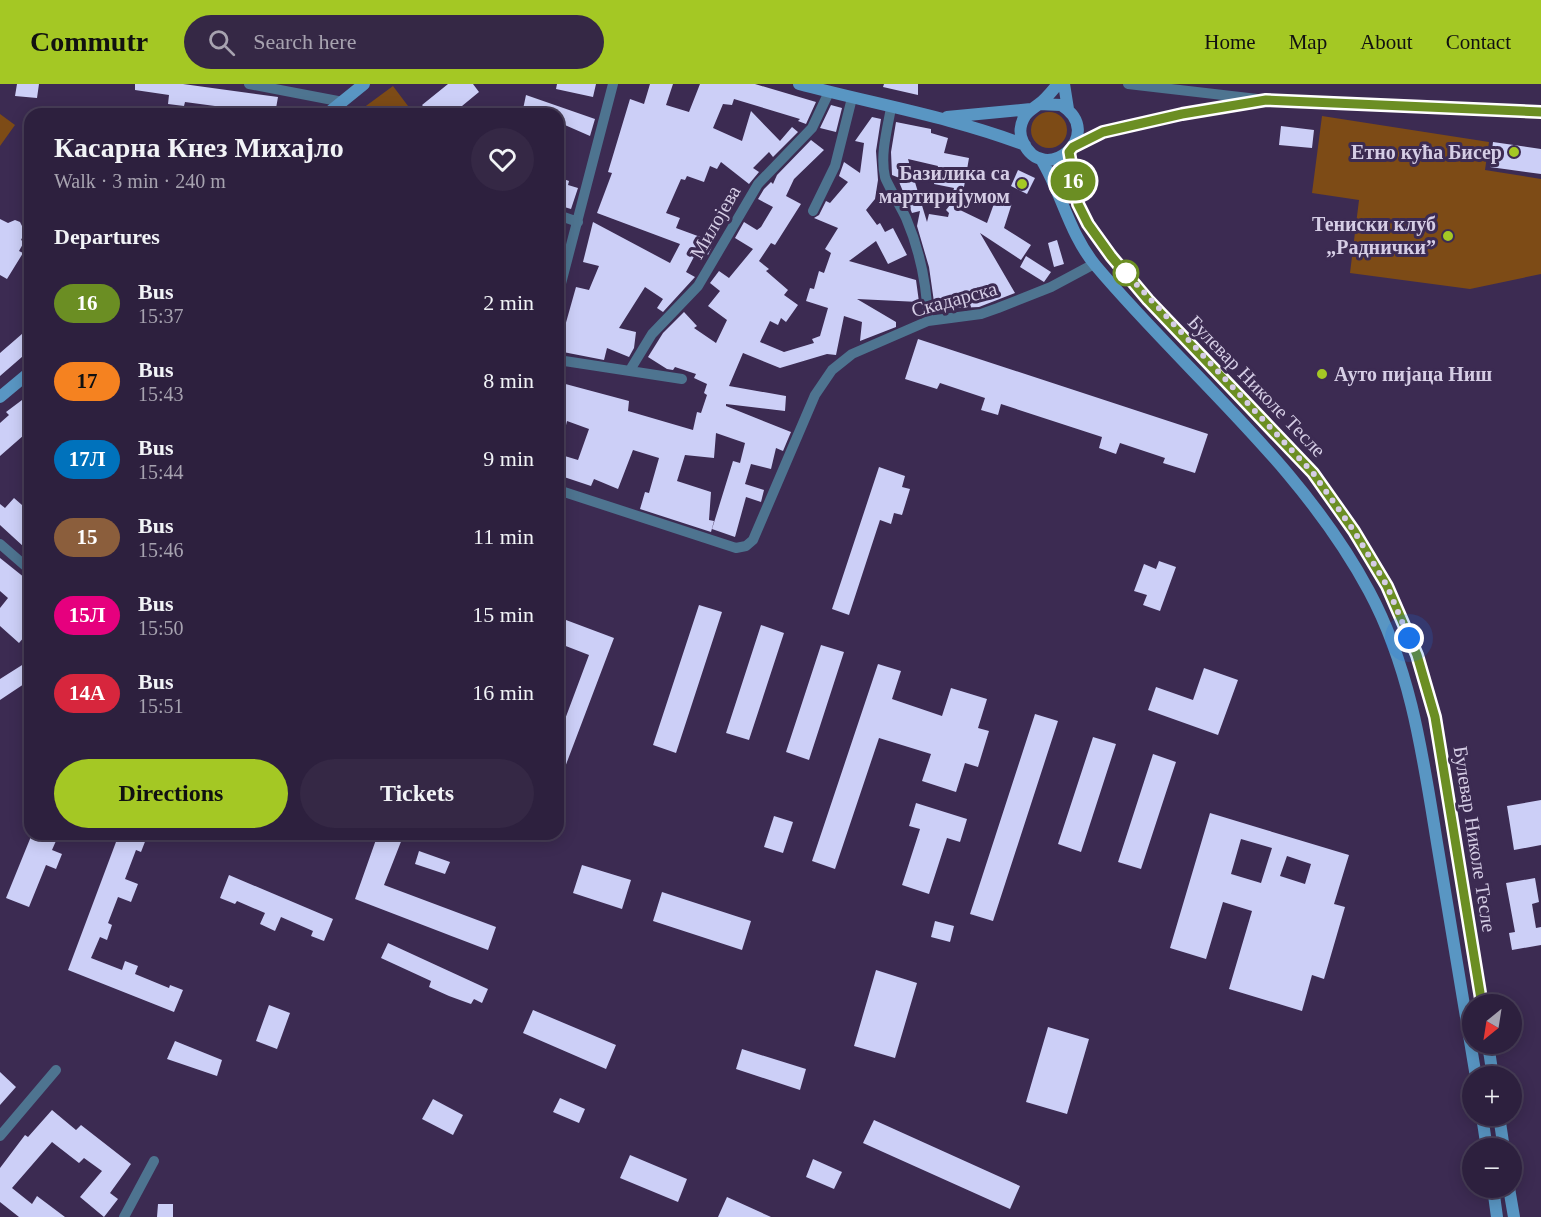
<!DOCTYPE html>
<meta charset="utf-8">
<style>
:root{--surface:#2d203e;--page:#352845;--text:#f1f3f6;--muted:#a7a3b0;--line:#483e58;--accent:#a4c824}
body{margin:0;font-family:"Times New Roman",serif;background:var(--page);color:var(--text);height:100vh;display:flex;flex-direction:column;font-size:22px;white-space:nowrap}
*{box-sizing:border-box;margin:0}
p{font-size:20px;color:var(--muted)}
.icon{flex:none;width:33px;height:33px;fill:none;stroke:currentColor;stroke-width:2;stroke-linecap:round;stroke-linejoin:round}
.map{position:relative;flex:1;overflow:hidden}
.sheet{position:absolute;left:24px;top:24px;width:540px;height:732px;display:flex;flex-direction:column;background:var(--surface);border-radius:18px;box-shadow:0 3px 15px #0003,0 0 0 2px var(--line)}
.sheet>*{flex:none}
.badge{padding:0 12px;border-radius:20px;font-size:21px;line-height:39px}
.needle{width:39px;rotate:210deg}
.tools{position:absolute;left:1462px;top:910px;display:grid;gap:12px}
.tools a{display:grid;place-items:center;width:60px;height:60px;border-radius:50%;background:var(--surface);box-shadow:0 3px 15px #0003,0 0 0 2px var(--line);font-size:30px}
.you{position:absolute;width:30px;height:30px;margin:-15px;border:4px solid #fff;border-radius:50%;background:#1a73e8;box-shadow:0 0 0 9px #1a73e833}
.map>.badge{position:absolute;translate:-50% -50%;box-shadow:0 0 0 3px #fff}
h2{padding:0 30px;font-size:22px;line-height:54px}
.round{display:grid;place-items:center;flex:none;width:63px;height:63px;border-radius:32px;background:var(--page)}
.summary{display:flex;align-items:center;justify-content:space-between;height:102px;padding:0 30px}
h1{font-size:28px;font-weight:600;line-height:45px}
.cta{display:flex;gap:12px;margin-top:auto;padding:12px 30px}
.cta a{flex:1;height:69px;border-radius:36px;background:var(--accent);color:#111;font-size:24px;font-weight:600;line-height:69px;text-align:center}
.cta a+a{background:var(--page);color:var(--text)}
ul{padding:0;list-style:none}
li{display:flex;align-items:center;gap:18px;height:78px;padding:0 30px}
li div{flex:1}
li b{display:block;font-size:22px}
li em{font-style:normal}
li .badge{min-width:66px;font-weight:700;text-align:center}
header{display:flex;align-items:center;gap:36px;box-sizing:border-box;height:84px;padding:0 30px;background:var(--accent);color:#111}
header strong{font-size:28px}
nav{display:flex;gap:33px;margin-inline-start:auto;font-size:21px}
.search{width:420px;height:54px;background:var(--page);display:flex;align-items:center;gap:15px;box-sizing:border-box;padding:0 21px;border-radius:33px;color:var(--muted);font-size:22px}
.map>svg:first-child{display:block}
.green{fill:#7d4b16}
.building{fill:#cccff7;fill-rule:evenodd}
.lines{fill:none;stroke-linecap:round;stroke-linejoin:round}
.street{stroke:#4e7490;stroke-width:10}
.secondary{stroke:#5996c3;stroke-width:12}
.line-casing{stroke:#fff;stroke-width:14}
.line{stroke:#6b8e23;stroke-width:9}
.walk{stroke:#d5cde5;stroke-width:6;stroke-dasharray:0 10.8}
.poi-dot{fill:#a4c824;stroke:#3c2b52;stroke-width:2}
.stop-dot{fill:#fff;stroke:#6b8e23;stroke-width:3}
.labels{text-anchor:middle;stroke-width:6;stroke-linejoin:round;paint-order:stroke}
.poi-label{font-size:20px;font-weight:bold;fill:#d5cde5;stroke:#3c2b52;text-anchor:end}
.street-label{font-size:20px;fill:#d5cde5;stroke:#3c2b52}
</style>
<header>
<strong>Commutr</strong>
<div class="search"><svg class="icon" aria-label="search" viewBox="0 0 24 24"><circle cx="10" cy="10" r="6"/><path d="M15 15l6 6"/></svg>Search here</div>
<nav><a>Home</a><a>Map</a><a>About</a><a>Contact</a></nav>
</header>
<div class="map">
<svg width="1541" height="1133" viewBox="0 0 1541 1133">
<rect width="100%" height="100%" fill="#3c2b52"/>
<path class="green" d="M393,2l21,28h-59z
M1031 46a18 18 0 1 1 36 0a18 18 0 1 1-36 0Z
M0,30l15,11 -15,21z
M1322,32l167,26 -4,28 56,9v95l-71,15 -120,-16 9,-73 -47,-7z"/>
<path class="building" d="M17,0h22l-2,14 -22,-2z
M135,0h48l95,13 -3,17 -90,-12 -1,4 -16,-2 1,-9 -34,-5z
M448,0h25l6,8 -17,14 6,8h-38l-8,-9z
M557,0h39l-3,13 -37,-8z
M650,0h23l-7,21 23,7 11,-28h55l61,18 -10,22 -8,-3 2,-2 -66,-20 -2,6 -9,-1 -10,24 29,13 9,-30 29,30 12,-14 6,5 -25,25 -4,-5 -16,16 6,4 -10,12 -28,-22 -4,7 -7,-3 -6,16 -17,-6 -2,4 -4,-1 -15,34 14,5 -4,10 38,14 -6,13 -11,-4 -11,21 9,5 -32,35 -6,-4 6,-9 -18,-12 -26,41 17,4 -2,16 -5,9 -22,-9 -3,12 -46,-9 18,-64 13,3 10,-24 -16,-4 10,-40 77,41 10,-19 -83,-31 15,-40 -4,-1 22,-73 14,5z
M884,0h34v11l-35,-8z
M526,11l69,24 -5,17 -32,-14v-8h-36z
M831,21l11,3 -6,24 -16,-4z
M872,33l9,2 -5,32 2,29 -3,19 -9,11 11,15 3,-2 5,9 8,-4 14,27 -19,9 -12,-23 -27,20 67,19 3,22 -62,-3 39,23v5l-36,14 2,-19 -18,-6 -8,39 -9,-1 -47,14 -37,-15 -14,33 57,10 -1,15 -59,-7v2l65,26 -8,19 -7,-3 -5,21 -20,-5 -6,20 19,6 -3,12 -15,-5 -11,40 -23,-8 21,-68 7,2 5,-20 -29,-10 -2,25 -29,-3 -8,26 34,11 -2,28 5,1 -3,11 -71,-23 5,-17 4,1 10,-35 -26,-8 -15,39 -24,-10 -3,7 -33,-11v-21l20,6 11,-31 -22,-8 -5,21 -4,-1v-59l71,19 -1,10 65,19 4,-18 4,1 6,-18 -3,-2 3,-9 -13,-6 2,-4 -21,-7 -2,3 -6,-1 -19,-12 15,-24 21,-21 13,14 -3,2 22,15 11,-23 -19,-14 12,-15 -10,-8 9,-12 10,7 24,-29 -18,-11 9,-16 13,8 4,-3 12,-20 -15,-8 6,-10 7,-7 2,2 4,-9 34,-35 13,10 -30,29 -8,17 15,8 -26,41 -4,-2 -12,18 10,8 -3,2 22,19 -4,5 14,10 -12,17 -5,-4 -3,7 -8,-4 -10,21 24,10 30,-9 -2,-4 8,-3 8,-28 -22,-7 4,-13 4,1 5,-18 5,2 7,-20 -6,-4 13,-21 -24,-10 5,-3 7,-14 4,2 18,-21 -9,-6 5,-14 16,11 4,-30 -9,-2z
M896,38l35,7v4l17,5 -4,15 25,5 -9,52 27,13 9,-25 16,5 -8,25 27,17 -10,15 -41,-27 35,60 -36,14 -44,2 -6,-42 -12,-41 3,-15 -8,2 -15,-36 -5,-2 -1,-23zM908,75l30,7 -4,18 20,4 -4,17 -4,5 3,3 -1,4 -19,-3 -2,8z
M1281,42l33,4 -2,18 -33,-3z
M1493,58l48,7v25l-51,-7z
M1018,86l17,8 -8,16 -16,-8z
M558,93l11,4 -1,4 10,3 -7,21 -10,-3 -3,2z
M0,135l8,4 7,-3 5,2 5,10 -4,8 3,2 -5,9 4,2 -16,26 -7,-4z
M1057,156l7,24 -10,3 -6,-24z
M1026,172l25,16 -7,10 -24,-15z
M30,243v23l-30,26v-23z
M918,255l290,95 -13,39 -32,-10 2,-5 -45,-15 -4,11 -17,-6 3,-11 -101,-33 -3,11 -17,-5 4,-12 -45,-15 -3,6 -32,-10z
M30,310v47l-6,-6 -24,21v-33l9,-8 -3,-3z
M879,383l26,9 -3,11 8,2 -8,26 -8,-2 -3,11 -11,-4 -31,95 -17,-6z
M14,414l16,14v29l-6,6 -24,-22v-21l5,4z
M0,474l30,24v48l-11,13 -19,-17v-18l8,-10 -8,-7z
M1159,477l17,6 -16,44 -17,-6 4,-10 -13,-4 10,-27 12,5z
M699,521l23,7 -46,141 -23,-8z
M558,533l56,21 -55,145 -1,-45 31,-83 -31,-12z
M761,541l23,8 -35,107 -23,-7z
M821,561l23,7 -35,108 -23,-8z
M30,576v20l-30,20v-21z
M878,580l23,7 -9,28 50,17 9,-28 36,11 -9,29 11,3 -11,36 -13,-4 -9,29 -34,-11 9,-27 -52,-16 -44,131 -23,-8z
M1204,584l34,12 -20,55 -70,-25 8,-23 37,13z
M1035,630l23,7 -65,200 -23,-7z
M1093,653l23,7 -35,108 -23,-8z
M1153,670l23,8 -35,107 -23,-7z
M1541,716v45l-27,5 -7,-44z
M916,719l51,16 -7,23 -13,-4 -18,56 -27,-9 18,-56 -11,-3z
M1210,729l139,42 -15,49 11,3 -21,72 -12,-4 -10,36 -73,-22 23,-78 -29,-9 -17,57 -36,-11zM1241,755l31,9 -11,35 -30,-9zM1287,772l24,8 -6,20 -25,-8z
M774,732l19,6 -10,31 -19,-6z
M32,750h27l-7,16 10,4 -6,15 -10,-4 -17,42 -23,-9z
M119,750h29l-7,18 -5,-2 -11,29 13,5 -7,18 -13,-5 -10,26 4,2 -5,15 -7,-3 -9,21 31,12 3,-9 13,5 -3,8 34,14 1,-3 13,5 -9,22 -106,-42z
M378,750h26l-20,51 112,42 -8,23 -133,-51z
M419,767l31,11 -5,12 -30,-10z
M582,781l49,15 -9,29 -49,-16z
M229,791l104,44 -9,22 -13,-5 2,-5 -32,-14 -6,14 -15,-7 5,-11 -28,-12 -2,3 -15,-6z
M1535,794l4,24 -7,2 4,24 5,-1v18l-29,5 -3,-17 6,-1 -9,-49z
M662,808l89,29 -9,29 -89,-29z
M935,837l19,5 -4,16 -19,-5z
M388,859l100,46 -6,14 -8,-4 -3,5 -22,-8 -20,-9 2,-6 -50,-23z
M876,886l41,13 -22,75 -41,-12z
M269,921l21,8 -13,36 -21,-8z
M533,926l83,35 -10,24 -83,-36z
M1048,943l41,12 -22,75 -41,-12z
M175,957l47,19 -5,16 -50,-17z
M742,965l64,20 -6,21 -64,-21z
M0,988l16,15 -16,18z
M560,1014l25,11 -6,14 -26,-11z
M433,1015l30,16 -10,20 -31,-16z
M52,1026l24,20 5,-5 50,39 -21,29 8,6 -14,18 -24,-20 22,-26 -18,-13 -5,5 -27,-21 -40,46 20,16 5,-8 28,21h-46l-19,-15v-34l25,-33 3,2z
M874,1036l146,66 -10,23 -147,-66z
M630,1071l57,24 -9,23 -58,-24z
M813,1075l29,13 -8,17 -28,-12z
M727,1113l44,20h-53z
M158,1120h15v13h-16z"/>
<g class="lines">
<path class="street" d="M249,0l94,18
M1128,0l138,16 275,12
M891,24c-4,22 -11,47 -6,69 1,5 17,32 21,41 14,33 21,67 22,103
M1073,63c55,-31 122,-32 182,-45
M813,127l22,-45 17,-68
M558,131l20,7
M558,211l55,-211
M558,276l124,19
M630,286l22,-36 46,-48 60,-102 54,-56 17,-36
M558,406l178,58 10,-2 7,-6 62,-145 17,-25 20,-16 76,-33 53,-7 17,-6 53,-21 43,-23
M0,460l30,26
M0,1052l56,-66
M124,1133l30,-56"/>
<path class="secondary" d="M799,0c75,20 153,33 226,61
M1064,0l4,25
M1039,20l22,1c47,29 -17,83 -38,37 -4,-8 -3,-18 2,-26 4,-6 9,-8 14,-12 7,-5 13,-13 19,-20
M327,30l37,-30
M947,33l84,-8
M1069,68l9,52 10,20 23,32 37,44 165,173 41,58 33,55 30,69 18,62 47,288
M1041,75c21,34 28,75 55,107 91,108 205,198 273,325 42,78 54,166 68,252 13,78 26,156 39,234
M0,313l30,-25
M1488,960l5,33
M1482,1032l5,33
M1499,1032l5,33
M1493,1104l4,29
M1509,1104l5,29"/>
</g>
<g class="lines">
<defs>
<path id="line" d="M1482,921l-47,-288 -18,-62 -30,-69 -33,-55 -41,-58 -165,-173 -37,-44 -23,-32 -10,-20 -9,-52 4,-5 30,-15 79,-18 84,-14 275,12"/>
</defs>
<use href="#line" class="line-casing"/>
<use href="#line" class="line"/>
<path class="walk" d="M1126,189l-2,-2 189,202 41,58 33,55 22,52"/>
</g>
<g class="poi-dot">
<circle cx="1514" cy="68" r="6"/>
<circle cx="1022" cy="100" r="6"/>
<circle cx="1448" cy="152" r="6"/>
<circle cx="1322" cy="290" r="6"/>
</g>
<circle class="stop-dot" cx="1126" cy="189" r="12"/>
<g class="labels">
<g class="poi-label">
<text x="1502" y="75">Етно кућа Бисер</text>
<text x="1010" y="96">Базилика са<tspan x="1010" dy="23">мартиријумом</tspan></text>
<text x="1436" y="147">Тениски клуб<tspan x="1436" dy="23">„Раднички”</tspan></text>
<text x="1334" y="297" text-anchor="start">Ауто пијаца Ниш</text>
</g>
<g class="street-label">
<text transform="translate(715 138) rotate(-60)" y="7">Милојева</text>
<text transform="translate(954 215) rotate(-15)" y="7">Скадарска</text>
<text transform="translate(1257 302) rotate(46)" y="7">Булевар Николе Тесле</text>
<text transform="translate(1475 755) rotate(81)" y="7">Булевар Николе Тесле</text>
</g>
</g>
</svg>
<div class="tools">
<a><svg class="needle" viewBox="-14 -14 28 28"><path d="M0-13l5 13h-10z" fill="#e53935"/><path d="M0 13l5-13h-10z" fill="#a7a3b0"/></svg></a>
<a>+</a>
<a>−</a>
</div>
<div class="you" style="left:1409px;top:554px"></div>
<b class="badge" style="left:1073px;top:97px;background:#6b8e23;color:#fff">16</b>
<section class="sheet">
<div class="summary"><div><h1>Касарна Кнез Михајло</h1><p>Walk · 3 min · 240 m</p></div><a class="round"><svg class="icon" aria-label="heart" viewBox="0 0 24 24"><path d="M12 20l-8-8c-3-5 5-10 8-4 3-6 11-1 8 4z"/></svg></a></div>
<h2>Departures</h2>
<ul>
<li><span class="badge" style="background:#6b8e23;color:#fff">16</span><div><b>Bus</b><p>15:37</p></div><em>2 min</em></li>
<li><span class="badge" style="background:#f58220;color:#111">17</span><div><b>Bus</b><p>15:43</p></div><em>8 min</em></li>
<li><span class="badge" style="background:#0072bc;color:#fff">17Л</span><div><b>Bus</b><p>15:44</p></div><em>9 min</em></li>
<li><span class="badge" style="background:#8b5e3c;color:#fff">15</span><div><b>Bus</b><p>15:46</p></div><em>11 min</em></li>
<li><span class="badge" style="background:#e6007e;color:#fff">15Л</span><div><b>Bus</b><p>15:50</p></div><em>15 min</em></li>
<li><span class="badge" style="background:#d7263d;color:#fff">14А</span><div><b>Bus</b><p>15:51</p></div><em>16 min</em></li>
</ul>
<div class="cta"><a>Directions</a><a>Tickets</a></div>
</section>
</div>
